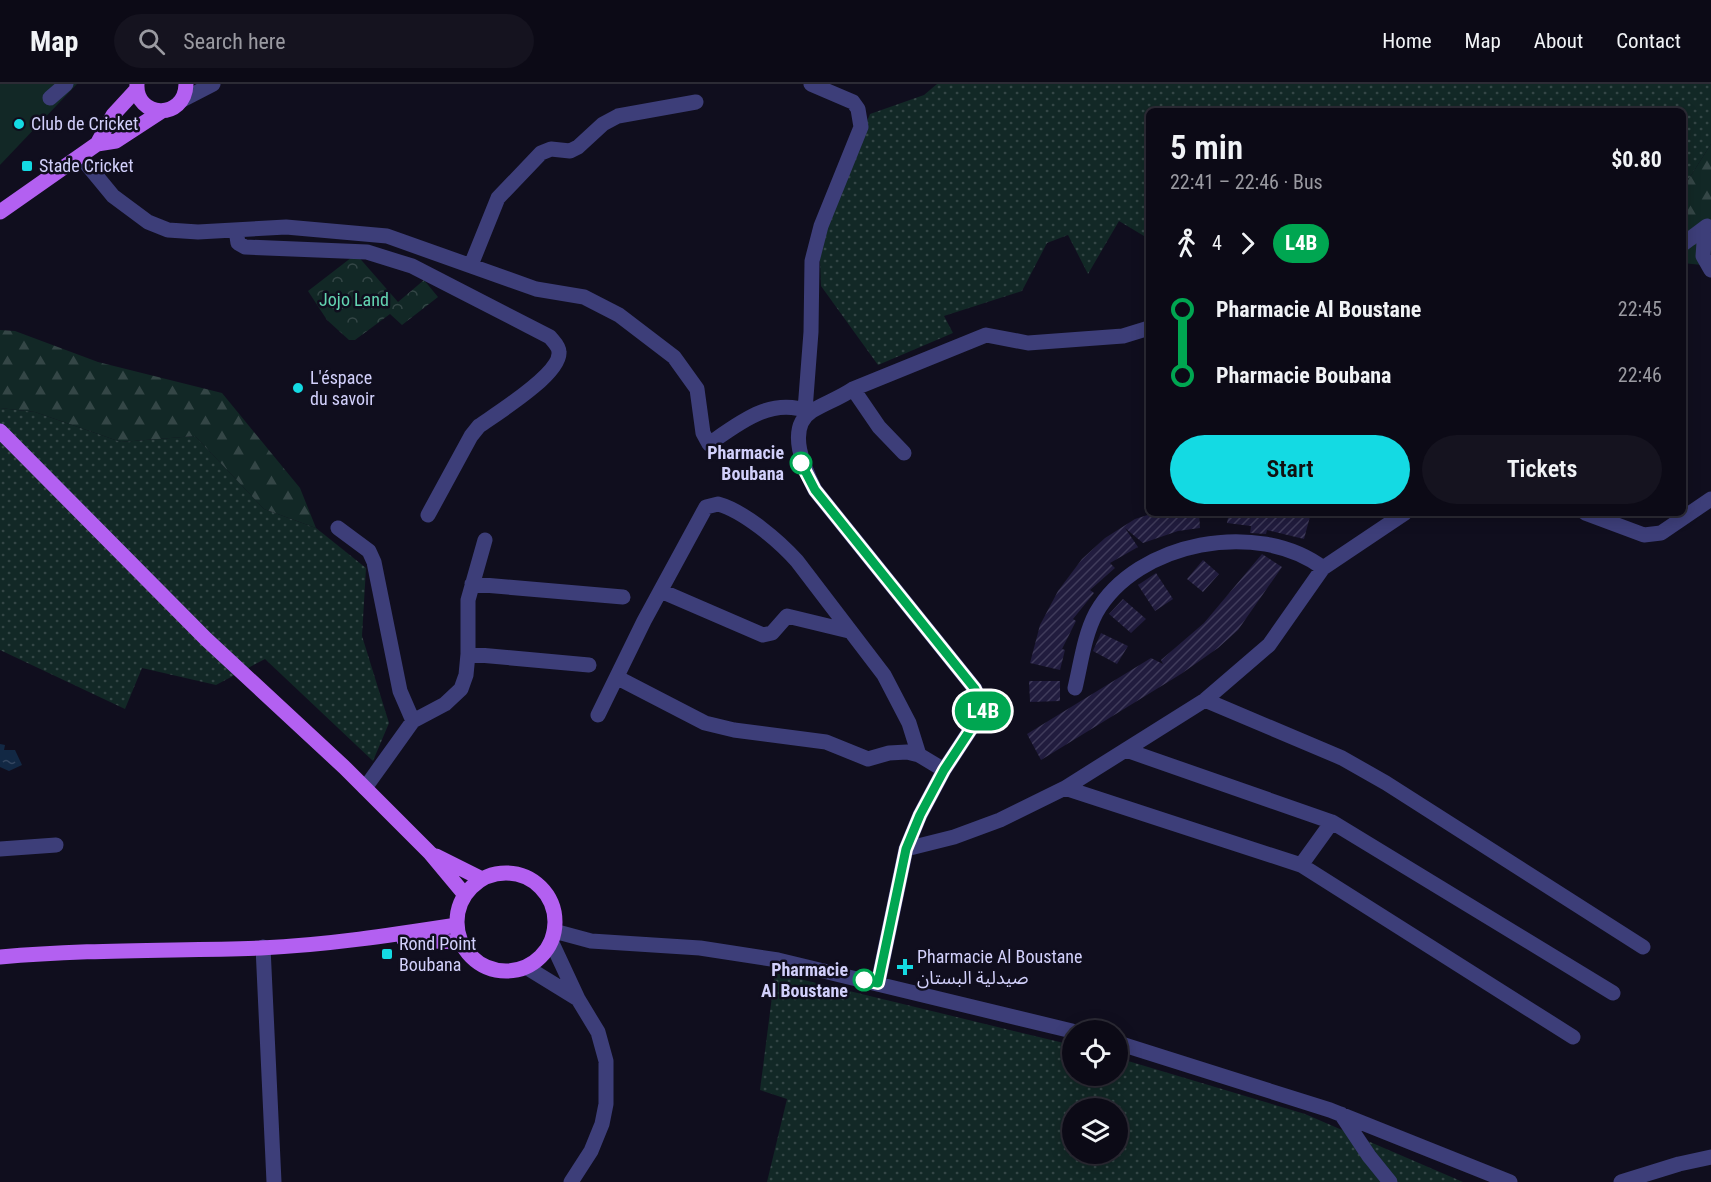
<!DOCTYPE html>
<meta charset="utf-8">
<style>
:root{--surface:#0c0a16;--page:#15131f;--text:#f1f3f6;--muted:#9a9aa1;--line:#2c2b35;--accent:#14dae3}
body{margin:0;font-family:"Roboto Condensed","Noto Sans Arabic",sans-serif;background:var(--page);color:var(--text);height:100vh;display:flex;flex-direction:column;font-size:22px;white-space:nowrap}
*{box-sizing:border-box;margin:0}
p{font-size:20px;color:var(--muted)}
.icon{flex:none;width:33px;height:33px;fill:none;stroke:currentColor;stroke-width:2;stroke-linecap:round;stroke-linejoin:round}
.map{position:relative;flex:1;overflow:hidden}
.panel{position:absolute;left:1146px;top:24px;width:540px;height:408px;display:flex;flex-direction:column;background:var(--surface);border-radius:9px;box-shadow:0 3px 15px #0003,0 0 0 2px var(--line)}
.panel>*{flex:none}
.badge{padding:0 12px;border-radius:20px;font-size:21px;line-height:39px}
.fabs{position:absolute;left:1062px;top:936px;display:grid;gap:12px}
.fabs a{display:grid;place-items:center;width:66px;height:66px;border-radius:50%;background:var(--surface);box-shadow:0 3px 15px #0003,0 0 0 2px var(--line);font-size:30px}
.map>.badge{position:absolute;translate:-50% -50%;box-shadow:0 0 0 3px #fff}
.legs{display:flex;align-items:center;gap:9px;height:66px;padding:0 24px;font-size:20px}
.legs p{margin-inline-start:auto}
.summary{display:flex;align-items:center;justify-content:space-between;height:102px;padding:0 24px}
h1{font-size:33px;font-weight:600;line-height:45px}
.button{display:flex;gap:12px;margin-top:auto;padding:12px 24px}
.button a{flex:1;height:69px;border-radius:36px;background:var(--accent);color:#111;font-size:24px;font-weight:600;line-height:69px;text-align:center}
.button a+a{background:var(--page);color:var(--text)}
ul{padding:0 24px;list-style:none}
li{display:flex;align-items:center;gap:21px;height:66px;font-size:22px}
li i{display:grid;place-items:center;width:9px;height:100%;margin:0 8px;background:currentColor}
li i::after{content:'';width:15px;height:15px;margin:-8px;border:4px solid;border-radius:50%;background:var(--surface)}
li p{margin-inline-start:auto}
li:first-child i{background:linear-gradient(#0000 50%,currentColor 0)}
li:last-child i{background:linear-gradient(currentColor 50%,#0000 0)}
header{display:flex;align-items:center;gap:36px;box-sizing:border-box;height:84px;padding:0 30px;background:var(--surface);border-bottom:2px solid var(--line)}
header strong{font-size:28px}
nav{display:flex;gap:33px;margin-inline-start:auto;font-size:21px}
.search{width:420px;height:54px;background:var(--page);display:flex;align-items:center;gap:15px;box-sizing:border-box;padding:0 21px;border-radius:33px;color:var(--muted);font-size:22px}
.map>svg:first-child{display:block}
.grass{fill:url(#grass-dots);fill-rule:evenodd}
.forest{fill:url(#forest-firs)}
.park{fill:url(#park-crowns)}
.pitch{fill:#122826}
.water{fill:url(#water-ripples)}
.building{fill:url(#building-hatch)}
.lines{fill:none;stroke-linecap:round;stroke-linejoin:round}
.minor{stroke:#3d3e79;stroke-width:15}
.major{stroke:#b360f1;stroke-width:15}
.line-1-casing{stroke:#fff;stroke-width:14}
.line-1{stroke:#00a651;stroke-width:9}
.poi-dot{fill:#14dae3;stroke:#100e1e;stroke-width:2}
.stop-1-dot{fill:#fff;stroke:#00a651;stroke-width:3}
.labels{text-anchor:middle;stroke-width:5;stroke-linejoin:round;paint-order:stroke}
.poi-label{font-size:18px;fill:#d2d0fb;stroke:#100e1e;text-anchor:start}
.park-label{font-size:18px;fill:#63d4b1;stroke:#100e1e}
.stop-label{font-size:18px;font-weight:bold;fill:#d2d0fb;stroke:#100e1e;text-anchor:end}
</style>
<header>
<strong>Map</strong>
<div class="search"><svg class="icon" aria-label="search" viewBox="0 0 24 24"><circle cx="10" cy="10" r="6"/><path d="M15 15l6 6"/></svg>Search here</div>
<nav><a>Home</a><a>Map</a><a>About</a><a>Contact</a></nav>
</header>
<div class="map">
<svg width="1711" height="1098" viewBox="0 0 1711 1098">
<defs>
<pattern id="grass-dots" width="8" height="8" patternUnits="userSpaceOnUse" patternTransform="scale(1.5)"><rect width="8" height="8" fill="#122826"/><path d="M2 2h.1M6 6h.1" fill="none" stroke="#344646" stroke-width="1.8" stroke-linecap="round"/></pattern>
<pattern id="forest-firs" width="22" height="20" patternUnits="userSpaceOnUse" patternTransform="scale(1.5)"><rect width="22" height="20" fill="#122826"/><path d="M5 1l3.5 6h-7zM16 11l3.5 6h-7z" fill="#344646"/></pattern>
<pattern id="park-crowns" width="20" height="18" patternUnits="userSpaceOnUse" patternTransform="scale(1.5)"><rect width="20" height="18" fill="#122826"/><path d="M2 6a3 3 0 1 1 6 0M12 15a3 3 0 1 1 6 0" fill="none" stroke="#344646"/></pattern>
<pattern id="water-ripples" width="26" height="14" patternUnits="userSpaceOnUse" patternTransform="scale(1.5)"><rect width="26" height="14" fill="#122844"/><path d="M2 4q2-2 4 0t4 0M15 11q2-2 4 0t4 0" fill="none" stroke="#344660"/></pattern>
<pattern id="building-hatch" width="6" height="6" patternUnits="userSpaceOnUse" patternTransform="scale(1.5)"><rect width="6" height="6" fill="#211c3e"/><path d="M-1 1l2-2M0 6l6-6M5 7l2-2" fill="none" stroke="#403c5b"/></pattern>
</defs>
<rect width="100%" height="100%" fill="#100e1e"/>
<path class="grass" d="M937,0h774v60l-28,44v-77h-534v128l-30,-18 -31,53 -20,-39 -21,8 -25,48 -78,25 9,17 -75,32 -57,-79 -2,-51 51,-121 54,-19z
M0,324l35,4 86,30 74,-6 69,73 52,19 50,40 -4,68 27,87 -16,38 -108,-102 -49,26 -74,-17 -17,41 -125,-59z
M775,889l297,72v31h46v-18l187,56 158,68h-696l20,-83 -27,-9zM1072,1024h46v46h-46z"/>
<path class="forest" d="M1711,60v122l-28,-3v-75z
M0,246l15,1 83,31 124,31 78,95 16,40 -52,-19 -69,-73 -74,6 -86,-30 -35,-4z"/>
<path class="park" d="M356,170l42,48 26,-22 14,17 -36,28 -12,-11 -35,26h-6l-22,-20 -19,-29z"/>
<path class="pitch" d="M0,0h77l-77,81z"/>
<path class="water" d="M0,660l5,1 -1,5h11l7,15 -13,6 -9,-4z"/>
<path class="building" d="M1154,429h45l1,15 -22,3 -35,12 -18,-15 13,19 -28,16 5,5 -25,22 4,3 -21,26 3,2 -14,28 3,1 -5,20 -30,-7 10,-38 18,-34 24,-32 23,-21 30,-19z
M1229,429h82l-7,26 -37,-9 -1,4 -16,-1 1,-7 -24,-3z
M1262,470l20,13 -44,63 -20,18 -37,26 -140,86 -14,-26 124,-76 12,6 -2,-4 43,-37z
M1203,476l16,14 -16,18 -16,-13z
M1156,489l17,26 -18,12 -17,-26z
M1123,515l23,20 -15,14 -22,-19z
M1101,549l27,13 -11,18 -24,-13z
M1029,597h31v20l-30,1z"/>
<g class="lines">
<path class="minor" d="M50,14l16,-14
M182,16l31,-16
M80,72l33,40 35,26 20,8 30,2 88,-5 101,9 149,53 48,8 35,18 55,42 23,32 6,44 6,11c30,-21 63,-48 100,-32
M1705,145l-2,27 8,14
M236,146l2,13 7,4 122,5 45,14 138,71c3,4 9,9 9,15 2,22 -63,62 -80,74l-8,10 -43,79
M1683,160l24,-18
M471,181l27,-67 43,-45 10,-4 19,2 8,-4 25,-23 15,-8 78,-14
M853,305l26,38 25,26
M805,326l6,-78 1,-71 9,-35 40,-99 -3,-18 -5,-7 -42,-18
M1585,429l59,22 17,-2 50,-34
M338,444l31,23 5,11 26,129 13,30
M472,500l151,13
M661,507l102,44 9,-2 15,-17 62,15
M468,570l121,11
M618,594l87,45 29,7 92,12 42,17 21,-6 18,-1 12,3 25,15
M1075,604c6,-25 9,-52 21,-75 41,-72 162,-94 227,-45
M1205,616l137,58 44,25 257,164
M598,631l46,-94 62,-114 12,-3c26,7 61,37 79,57l87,114 25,48 10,32
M1126,666l206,72 281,171
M365,704l48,-67 32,-17 16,-15 5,-14 2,-21v-54l17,-60
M1065,704l236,77 272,172
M0,765l56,-4
M906,765l48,-12 46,-17 65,-32 140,-88 64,-55 54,-77 82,-55
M1301,781l31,-43
M554,847l37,10 109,7 78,12 294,71
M551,857l27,58 20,33 8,29v43l-4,20 -11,27 -20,31
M263,863l11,235
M526,883l52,32
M878,899l28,-134 14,-34 24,-45 40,-61 -9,-20 -160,-199c-10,-20 -30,-62 -3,-79 13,-8 28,-13 41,-22l133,-54 42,8 95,-7 26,-8
M1118,959l212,67 180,72
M1341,1030l28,42 21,26
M1621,1098l58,-18 32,-7"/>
<path class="major" d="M137,0c-2,34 48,37 49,0
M97,60l16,-29 24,-26
M0,128l97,-68 19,-3 46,-30
M0,347l206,208 138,128 86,86 35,42
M436,772l46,23
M457 838a49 49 0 1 1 98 0a49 49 0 1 1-98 0Z
M404,856l57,2
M0,873c87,-8 174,-6 261,-9 66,-3 131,-13 196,-23"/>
</g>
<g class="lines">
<defs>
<path id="line-1" d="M801,379l14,27 160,199 9,20 -40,61 -24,45 -14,34 -28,134 -14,-3"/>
</defs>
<use href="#line-1" class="line-1-casing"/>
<use href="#line-1" class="line-1"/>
</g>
<g class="poi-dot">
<circle cx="19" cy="40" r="6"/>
<rect x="21" y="76" width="12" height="12" rx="3"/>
<circle cx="298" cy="304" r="6"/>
<rect x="381" y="864" width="12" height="12" rx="3"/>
<path d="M902 874h6v6h6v6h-6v6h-6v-6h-6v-6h6z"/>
</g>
<g class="stop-1-dot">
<circle cx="801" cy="379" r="10"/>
<circle cx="864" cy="896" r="10"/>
</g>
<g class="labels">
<g class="poi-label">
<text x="31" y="46">Club de Cricket</text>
<text x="39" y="88">Stade Cricket</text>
<text x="310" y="300">L'éspace<tspan x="310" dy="21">du savoir</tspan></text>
<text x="399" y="866">Rond Point<tspan x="399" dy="21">Boubana</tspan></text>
<text x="917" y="879">Pharmacie Al Boustane<tspan x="917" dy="21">صيدلية البستان</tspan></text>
</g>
<g class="park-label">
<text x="354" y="222">Jojo Land</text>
</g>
<g class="stop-label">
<text x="784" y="375">Pharmacie<tspan x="784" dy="21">Boubana</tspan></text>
<text x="848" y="892">Pharmacie<tspan x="848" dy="21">Al Boustane</tspan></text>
</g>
</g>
</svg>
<div class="fabs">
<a><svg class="icon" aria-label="locate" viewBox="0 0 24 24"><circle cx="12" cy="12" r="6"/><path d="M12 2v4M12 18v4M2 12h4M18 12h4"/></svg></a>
<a><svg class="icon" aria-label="layers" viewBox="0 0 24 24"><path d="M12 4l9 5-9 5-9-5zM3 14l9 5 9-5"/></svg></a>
</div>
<b class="badge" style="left:983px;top:627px;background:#00a651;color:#fff">L4B</b>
<section class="panel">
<div class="summary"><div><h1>5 min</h1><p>22:41 – 22:46 · Bus</p></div><b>$0.80</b></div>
<div class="legs"><svg class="icon" aria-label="walk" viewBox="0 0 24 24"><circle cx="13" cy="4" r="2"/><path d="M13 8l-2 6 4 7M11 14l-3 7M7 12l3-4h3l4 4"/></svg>4<svg class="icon" aria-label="forward" viewBox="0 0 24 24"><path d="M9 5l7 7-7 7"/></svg><b class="badge" style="background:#00a651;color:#fff">L4B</b></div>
<ul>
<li><i style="color:#00a651"></i><b>Pharmacie Al Boustane</b><p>22:45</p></li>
<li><i style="color:#00a651"></i><b>Pharmacie Boubana</b><p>22:46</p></li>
</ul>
<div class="button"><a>Start</a><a>Tickets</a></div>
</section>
</div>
